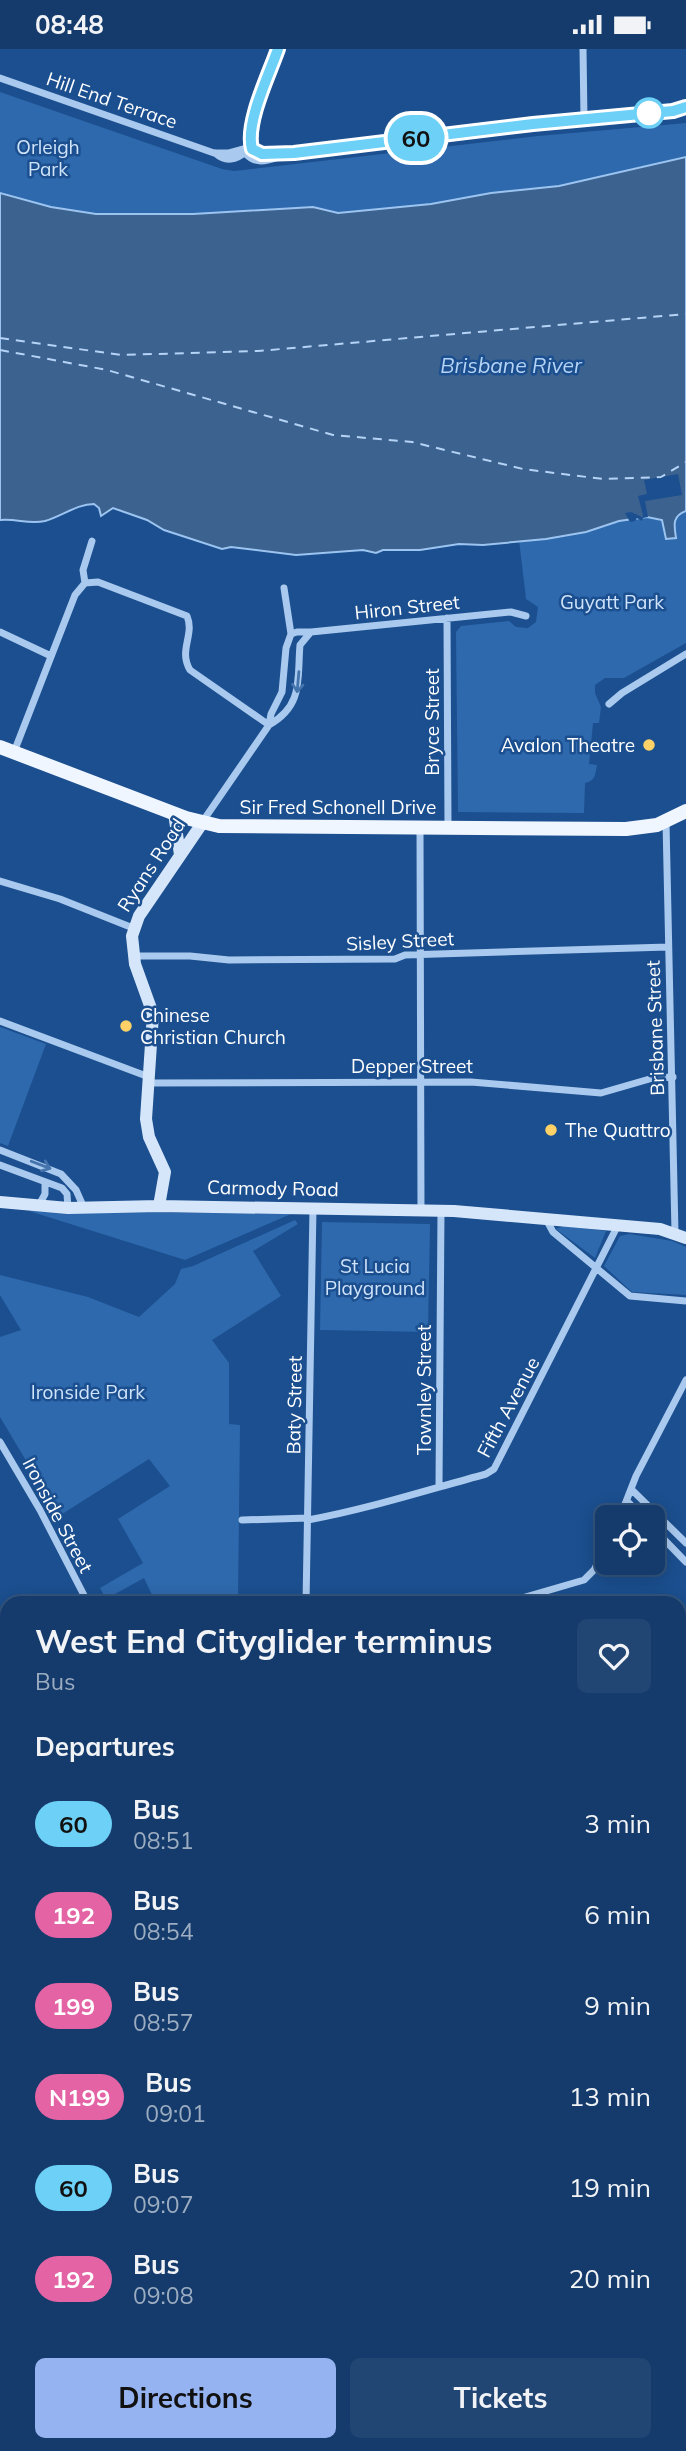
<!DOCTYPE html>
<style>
:root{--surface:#143b6b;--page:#214673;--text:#f1f3f6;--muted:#9dadc1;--line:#33557e;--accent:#95b2f1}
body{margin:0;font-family:Mulish,sans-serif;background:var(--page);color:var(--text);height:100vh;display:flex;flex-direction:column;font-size:26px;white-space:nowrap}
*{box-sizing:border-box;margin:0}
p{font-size:23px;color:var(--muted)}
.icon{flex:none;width:38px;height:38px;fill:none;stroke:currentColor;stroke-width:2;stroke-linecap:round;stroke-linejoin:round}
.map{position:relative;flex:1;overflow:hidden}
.sheet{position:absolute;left:0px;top:1547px;width:686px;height:856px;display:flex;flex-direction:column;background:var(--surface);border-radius:21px 21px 0 0;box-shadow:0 4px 18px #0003,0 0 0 2px var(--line)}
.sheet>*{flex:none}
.badge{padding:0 14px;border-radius:23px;font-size:24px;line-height:46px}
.buttons{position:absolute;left:595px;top:1456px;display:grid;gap:14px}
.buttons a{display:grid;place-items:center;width:70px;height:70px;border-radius:10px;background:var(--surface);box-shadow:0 4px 18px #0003,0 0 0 2px var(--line);font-size:35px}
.map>.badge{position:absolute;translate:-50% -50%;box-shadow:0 0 0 4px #fff}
h2{padding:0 35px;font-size:26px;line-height:63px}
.round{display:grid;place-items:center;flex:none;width:74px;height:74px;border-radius:10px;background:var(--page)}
.summary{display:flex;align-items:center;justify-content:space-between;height:119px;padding:0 35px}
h1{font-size:33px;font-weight:700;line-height:52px}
.button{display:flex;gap:14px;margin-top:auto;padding:14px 35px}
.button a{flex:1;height:80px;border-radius:10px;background:var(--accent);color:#111;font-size:28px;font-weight:700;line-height:80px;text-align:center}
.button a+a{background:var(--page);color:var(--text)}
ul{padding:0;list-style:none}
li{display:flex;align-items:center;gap:21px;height:91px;padding:0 35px}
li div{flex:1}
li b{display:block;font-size:26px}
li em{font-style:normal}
li .badge{min-width:77px;font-weight:700;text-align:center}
.status{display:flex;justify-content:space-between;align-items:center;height:49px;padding:0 35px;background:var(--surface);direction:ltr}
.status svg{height:19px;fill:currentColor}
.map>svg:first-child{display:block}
.green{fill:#2e69ad}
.water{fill:#3c6290;stroke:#9cc4f0;stroke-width:2}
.pier{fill:#1b4f8f}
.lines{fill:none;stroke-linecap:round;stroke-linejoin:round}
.stream{stroke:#9cc4f0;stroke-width:2.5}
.ferry{stroke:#b5d3f5;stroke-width:2;stroke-dasharray:9 7;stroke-linecap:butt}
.street{stroke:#a9c9ee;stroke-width:7}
.secondary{stroke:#d6e6fa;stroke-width:12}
.primary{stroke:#f0f6ff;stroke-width:14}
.oneway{stroke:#4674ac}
.line-casing{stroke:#fff;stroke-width:16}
.line{stroke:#6dd0f6;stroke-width:10}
.stop-dot{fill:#fff;stroke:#6dd0f6;stroke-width:3.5}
.poi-dot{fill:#ffd166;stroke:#1b4f8f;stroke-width:2.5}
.labels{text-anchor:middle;stroke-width:5;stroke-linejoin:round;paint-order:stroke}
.street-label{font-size:19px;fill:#fff;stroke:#1b4f8f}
.park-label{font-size:19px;fill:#cfe3fa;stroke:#1b4f8f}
.poi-label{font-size:19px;fill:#fff;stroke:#1b4f8f;text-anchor:start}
.water-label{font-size:21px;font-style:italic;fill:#b5d3f5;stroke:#1b4f8f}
</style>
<div class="status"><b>08:48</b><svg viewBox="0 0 49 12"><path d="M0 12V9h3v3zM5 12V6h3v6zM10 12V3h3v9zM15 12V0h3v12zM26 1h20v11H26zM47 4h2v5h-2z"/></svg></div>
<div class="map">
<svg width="686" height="2402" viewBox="0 0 686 2402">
<rect width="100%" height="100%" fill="#1b4f8f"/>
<path class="green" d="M0,43l222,77 12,2 304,-35 148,-13v34l-127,29 -68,7 -60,11 -93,9 -25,-6 -120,7h-97l-45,-7 -51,-14z
M686,462v132l-62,35h-19l-10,7v8l6,14 -2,16h-6l-4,41 8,1c-2,9 -1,16 -12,18l-1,30 -126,-1 -2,-180 5,-6 48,-5 7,6 12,1 8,-6 2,-15 -12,-8 -7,-59c17,-1 33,-1 49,-4 23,-4 73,-29 94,-15 5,3 10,12 14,16 -2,-13 -4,-21 10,-26z
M0,978l46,17 -38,102 -8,-3z
M29,1162l262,3 -106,46z
M295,1171l3,4 -45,27 28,45 -69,44 17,23v61l11,1 -2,176 -84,-2 -10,-21 -38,21 -6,-11 43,-25 -25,-44 52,-33 -21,-27 -90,57 -59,-99v-80l21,-7 -21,-35v-20l88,22 51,20 36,-33 6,-15 12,-3z
M322,1173l108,2 -2,108 -108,-2z
M564,1177l42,5 -11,27 -39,-29z
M630,1185l42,7 14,6v48l-54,-3 -28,-26 16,-30z
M0,2106l7,1v289h672v-61l7,1v66h-686z"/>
<path class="water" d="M686,108v354c-14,5 -12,14 -10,27l-10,1 -4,-19 -15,-3 -28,4 -33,11 -40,7 -63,6 -24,-1 -39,6h-37l-7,3 -13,-3 -67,5 -65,-8 -9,2 -58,-19 -17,-10 -34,-12 -12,8 -2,-8 -5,-4c-17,0 -32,12 -49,17 -16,4 -29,-3 -45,-1v-327l51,14 45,7h97l120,-7 25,6 93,-9 60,-11 68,-7z"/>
<path class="pier" d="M678,425l4,21 -37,6 3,16 -5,1 -1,3 -5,-3 -2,3 -5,1 -5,-9 6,-1 11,5 1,-2 -5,-19 9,-2 -3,-14z"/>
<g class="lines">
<path class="stream" d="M0,2299l7,-1
M369,2396l5,6
M504,2396l6,6
M456,2402l13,-6"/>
<path class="ferry" d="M0,289l121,17 137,-4 428,-37
M0,301l107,20 226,65 79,7 111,27 80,10 58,-2 25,-15"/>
<path class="street" d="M583,0l1,70
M0,29l214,75h15l22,-6
M251,98c10,11 29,6 43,6l239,-29 153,-13
M215,104c11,10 21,7 32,-2
M245,104c11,13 24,7 37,3
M85,534l13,-1 89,34c8,19 -9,34 3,54l79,55
M85,534l-2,-13 9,-29
M447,569l1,208
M0,583l51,24
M291,585l6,-2h14l200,-20 15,4
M609,655l13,-11 64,-39
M269,676c35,-20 28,-46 31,-80l10,-12
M14,703l61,-157 10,-12
M203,772l66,-96 2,-11 11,-22 4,-44 5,-14 -7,-46
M666,773l9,411
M420,778l1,383
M0,832l60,18 73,29
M133,907h57l39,4 166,-1 10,-4 263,-8
M0,972l149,56
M148,1034l323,-1 130,11 52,-15 20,-1
M0,1101l61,24 15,16 8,18
M0,1116l62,23 5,6 1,14
M39,1156l6,-11v-12
M546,1170l7,13 77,64 56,5
M0,1393l40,68 48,93
M439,1438l2,-277
M632,1441l54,53
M627,1452l15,16
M620,1468l16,-41 50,-96
M242,1471l66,-2
M308,1471c60,-11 119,-30 178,-46l8,-5 124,-244
M653,1479l33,34
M306,1554l7,-395
M505,1554l79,-23 10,-10 13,-25
M679,1631l1,-7
M679,1698l7,4
M679,1855l7,5
M0,1859l7,-2
M679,1974l7,-22
M0,1980l7,-2
M0,1993l7,-1
M679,2053l7,4
M0,2100l7,2
M679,2330l7,2"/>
<path class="secondary" d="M251,98l4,-33 23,-65
M174,764l6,42
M0,1153l68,6 91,-2 295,5 206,18 26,9
M159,1157l6,-34 -16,-35 -3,-18 7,-105 -18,-50 -3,-28 7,-20 64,-94
M0,1648l7,12
M679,2174l7,2"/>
<path class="primary" d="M0,698l186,71 33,8 407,3 31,-4 29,-14"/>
</g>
<defs><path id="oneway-shaft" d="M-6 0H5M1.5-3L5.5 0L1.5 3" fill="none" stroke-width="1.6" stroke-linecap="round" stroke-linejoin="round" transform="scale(1.75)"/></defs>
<g class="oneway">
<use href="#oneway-shaft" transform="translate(298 633) rotate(95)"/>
<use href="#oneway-shaft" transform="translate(41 1116) rotate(21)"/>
</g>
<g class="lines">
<defs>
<path id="line" d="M278,0c-9,26 -33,74 -26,100l10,5 32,-1 239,-29 140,-13 13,-4"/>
</defs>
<use href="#line" class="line-casing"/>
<use href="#line" class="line"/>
</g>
<circle class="stop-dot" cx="649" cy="64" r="14"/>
<g class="poi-dot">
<circle cx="649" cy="696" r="7"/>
<circle cx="126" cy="977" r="7"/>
<circle cx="551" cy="1081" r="7"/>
</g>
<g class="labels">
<g class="street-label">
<text transform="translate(112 51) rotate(19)" y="7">Hill End Terrace</text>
<text transform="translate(407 558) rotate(-6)" y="7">Hiron Street</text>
<text transform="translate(432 673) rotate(-90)" y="7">Bryce Street</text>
<text x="338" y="765">Sir Fred Schonell Drive</text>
<text transform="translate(151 816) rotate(-57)" y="7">Ryans Road</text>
<text transform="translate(400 892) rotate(-3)" y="7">Sisley Street</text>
<text transform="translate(655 979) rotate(-92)" y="7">Brisbane Street</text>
<text x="412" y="1024">Depper Street</text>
<text transform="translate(273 1139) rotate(1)" y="7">Carmody Road</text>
<text transform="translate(424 1341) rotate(-90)" y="7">Townley Street</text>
<text transform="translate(294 1356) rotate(-89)" y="7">Baty Street</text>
<text transform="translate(508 1358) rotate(-62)" y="7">Fifth Avenue</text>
<text transform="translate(58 1466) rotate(62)" y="7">Ironside Street</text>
</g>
<g class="park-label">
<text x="48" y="105">Orleigh<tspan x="48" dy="22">Park</tspan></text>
<text x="612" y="560">Guyatt Park</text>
<text x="375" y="1224">St Lucia<tspan x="375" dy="22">Playground</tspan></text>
<text x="88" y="1350">Ironside Park</text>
</g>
<g class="poi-label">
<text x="635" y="703" text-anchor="end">Avalon Theatre</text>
<text x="140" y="973">Chinese<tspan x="140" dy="22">Christian Church</tspan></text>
<text x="565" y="1088">The Quattro</text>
</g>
<g class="water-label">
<text x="511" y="324">Brisbane River</text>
</g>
</g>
</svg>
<div class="buttons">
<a><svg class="icon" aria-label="locate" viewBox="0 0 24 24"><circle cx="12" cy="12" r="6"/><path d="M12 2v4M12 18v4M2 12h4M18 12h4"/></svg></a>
</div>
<b class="badge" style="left:416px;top:89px;background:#6dd0f6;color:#111">60</b>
<section class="sheet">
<div class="summary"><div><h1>West End Cityglider terminus</h1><p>Bus</p></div><a class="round"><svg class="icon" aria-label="heart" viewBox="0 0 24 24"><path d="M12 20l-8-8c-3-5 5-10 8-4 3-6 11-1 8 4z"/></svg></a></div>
<h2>Departures</h2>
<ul>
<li><span class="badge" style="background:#6dd0f6;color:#111">60</span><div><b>Bus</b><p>08:51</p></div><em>3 min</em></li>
<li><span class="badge" style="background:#e463a4;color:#fff">192</span><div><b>Bus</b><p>08:54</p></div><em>6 min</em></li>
<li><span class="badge" style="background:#e463a4;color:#fff">199</span><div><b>Bus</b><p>08:57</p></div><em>9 min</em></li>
<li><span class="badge" style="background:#e463a4;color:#fff">N199</span><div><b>Bus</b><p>09:01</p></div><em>13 min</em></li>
<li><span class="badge" style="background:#6dd0f6;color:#111">60</span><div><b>Bus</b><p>09:07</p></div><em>19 min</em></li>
<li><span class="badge" style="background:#e463a4;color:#fff">192</span><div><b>Bus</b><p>09:08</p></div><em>20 min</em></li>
</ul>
<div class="button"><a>Directions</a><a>Tickets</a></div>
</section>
</div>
